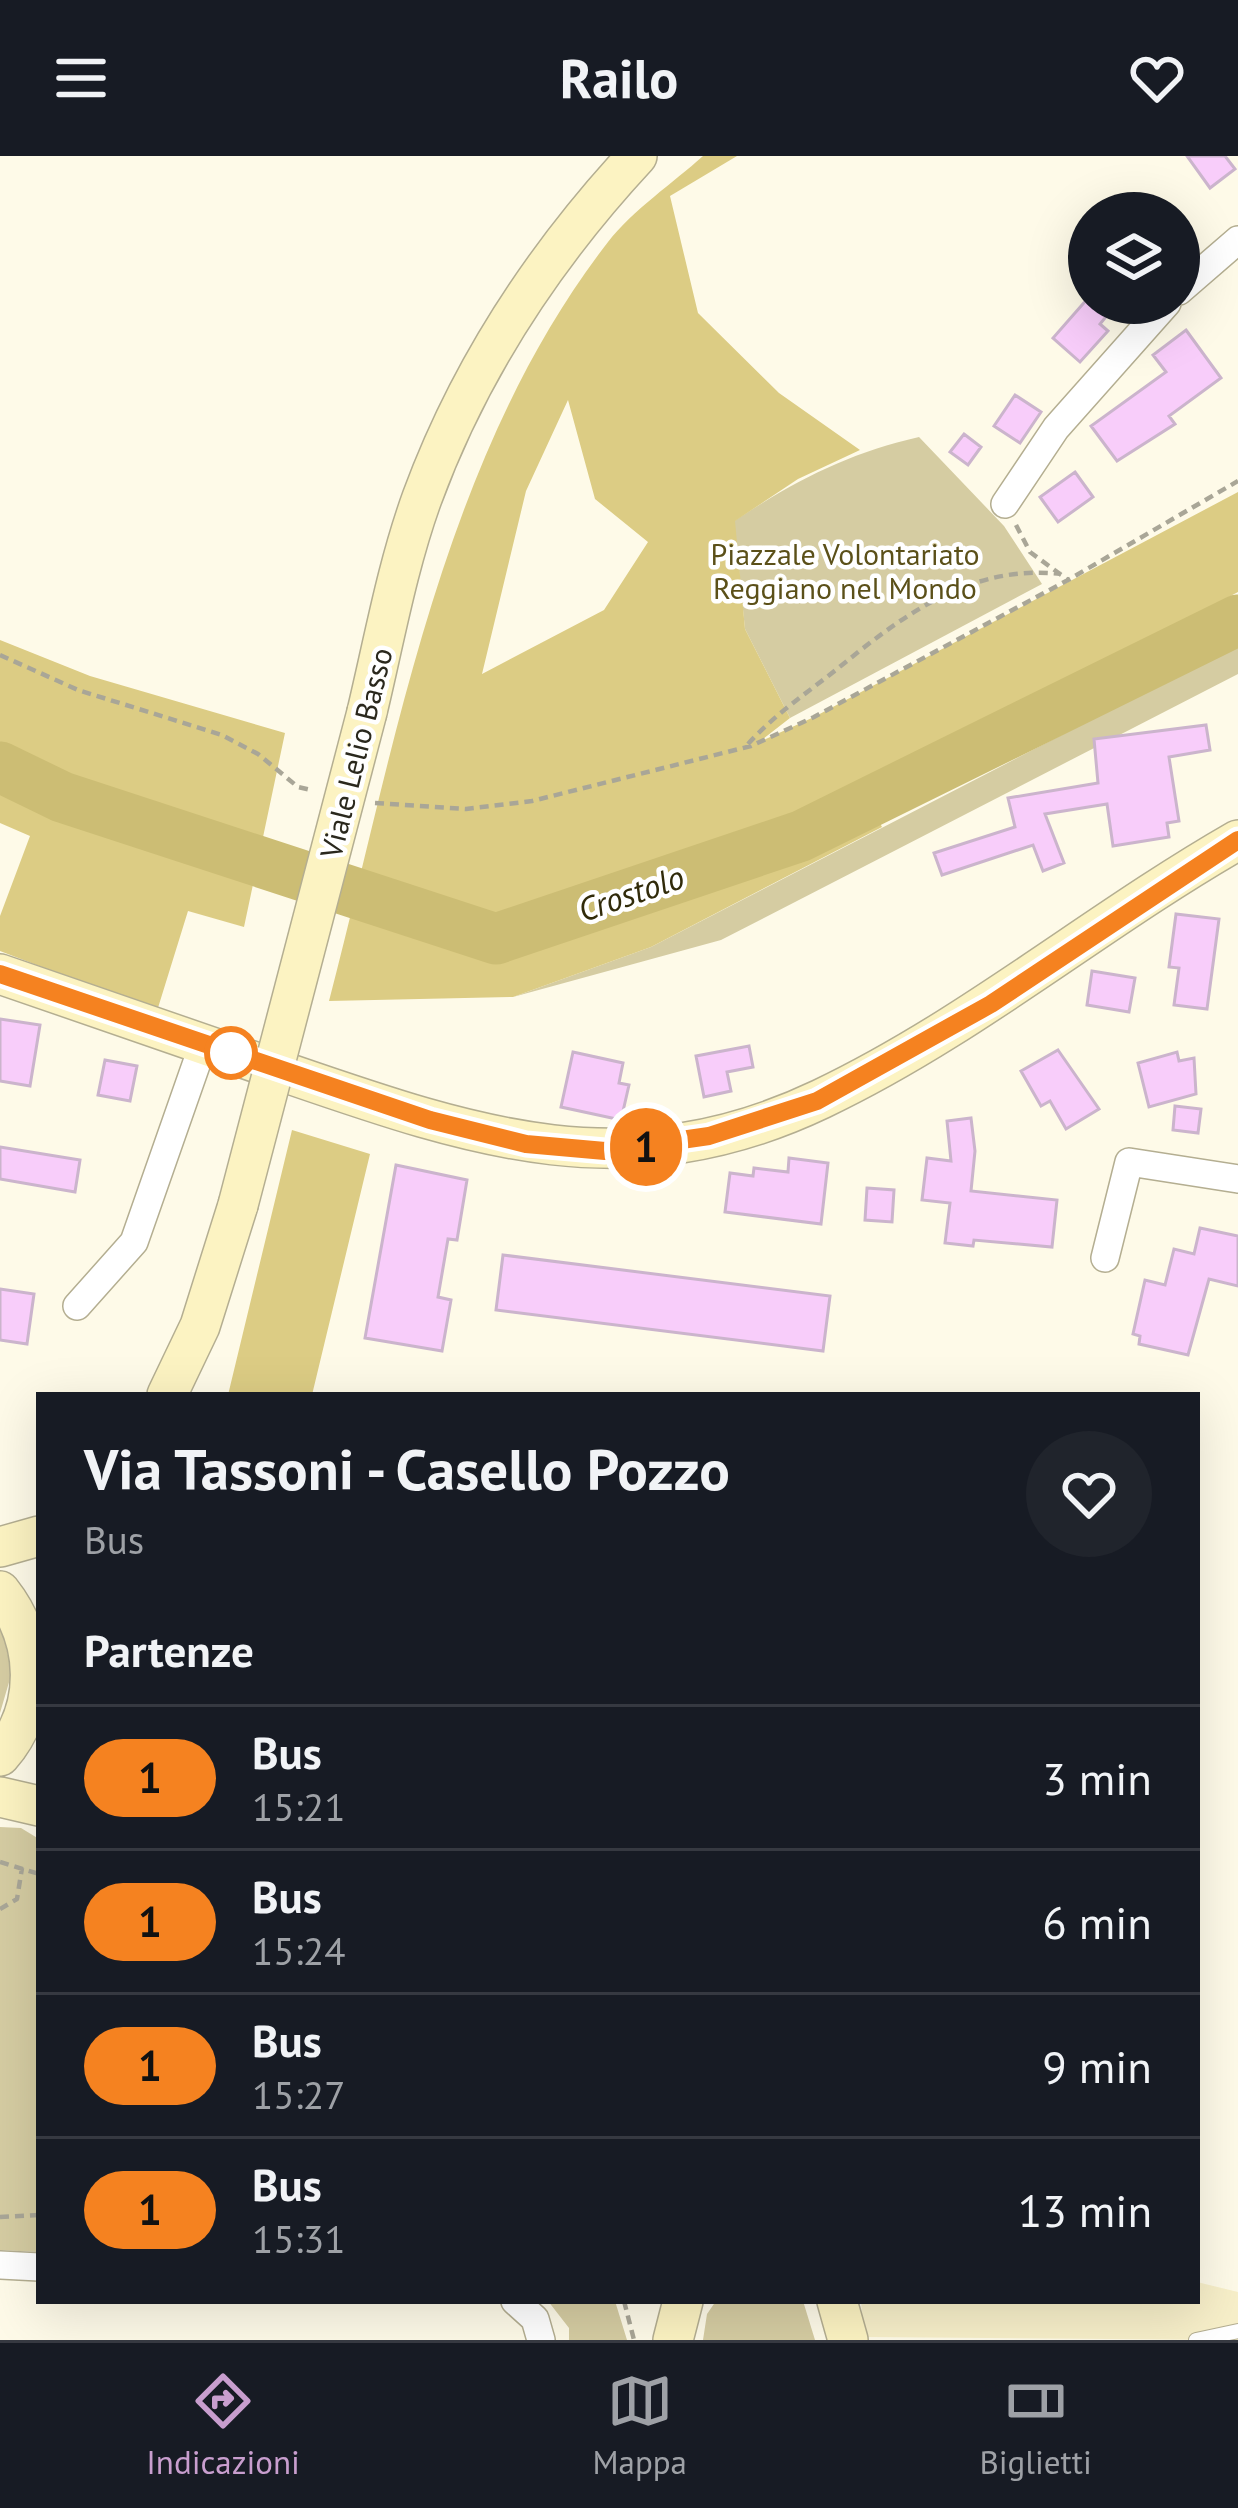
<!DOCTYPE html>
<html lang="it">
<style>
:root{--surface:#171b24;--page:#20242c;--text:#f1f3f6;--muted:#9ea1a6;--line:#363941;--accent:#c89ece}
body{margin:0;font-family:"PT Sans",sans-serif;background:var(--page);color:var(--text);height:100vh;display:flex;flex-direction:column;font-size:45px;white-space:nowrap}
*{box-sizing:border-box;margin:0}
p{font-size:39px;color:var(--muted)}
.icon{flex:none;width:66px;height:66px;fill:none;stroke:currentColor;stroke-width:2;stroke-linecap:round;stroke-linejoin:round}
.map{position:relative;flex:1;overflow:hidden}
.sheet{position:absolute;left:36px;top:1236px;width:1164px;height:912px;display:flex;flex-direction:column;background:var(--surface);border-radius:0px;box-shadow:0 12px 48px #0002}
.sheet>*{flex:none}
.badge{padding:0 24px;border-radius:39px;font-size:42px;line-height:78px}
.fabs{position:absolute;left:1068px;top:36px;display:grid;gap:24px}
.fabs a{display:grid;place-items:center;width:132px;height:132px;border-radius:50%;background:var(--surface);box-shadow:0 12px 48px #0002;font-size:60px}
.map>.badge{position:absolute;translate:-50% -50%;box-shadow:0 0 0 6px #fff}
h2{padding:0 48px;font-size:45px;line-height:108px}
.round{display:grid;place-items:center;flex:none;width:126px;height:126px;border-radius:63px;background:var(--page)}
.summary{display:flex;align-items:center;justify-content:space-between;height:204px;padding:0 48px}
h1{font-size:57px;font-weight:600;line-height:90px}
ul{padding:0;list-style:none}
li{display:flex;align-items:center;gap:36px;height:144px;padding:0 48px;border-top:3px solid var(--line)}
li div{flex:1}
li b{display:block;font-size:45px}
li em{font-style:normal}
li .badge{min-width:132px;font-weight:700;text-align:center}
header{display:flex;justify-content:space-between;align-items:center;height:156px;padding:0 48px;background:var(--surface);font-size:54px;font-weight:600}
.tab-bar{display:flex;justify-content:space-around;align-items:center;height:168px;border-top:3px solid var(--line);background:var(--surface);font-size:33px;color:var(--muted)}
.tab-bar a{display:grid;justify-items:center;gap:6px}
.tab-bar .current{color:var(--accent)}
.map>svg:first-child{display:block}
.built{fill:#f7efc9}
.green{fill:#d5cca2}
.forest{fill:#dccc84;fill-rule:evenodd}
.lines{fill:none;stroke-linecap:round;stroke-linejoin:round}
.river{stroke:#ccbd74;stroke-width:51}
.building{fill:#f8cdfa;stroke:#cbb4cc;stroke-width:3}
.lane-casing{stroke:#b4ae91;stroke-width:16}
.street-casing{stroke:#b4ae91;stroke-width:30}
.secondary-casing{stroke:#b4ae91;stroke-width:42}
.path{stroke:#a9a697;stroke-width:4.5;stroke-dasharray:9 6;stroke-linecap:butt}
.lane{stroke:#fff;stroke-width:14}
.street{stroke:#fff;stroke-width:27}
.secondary{stroke:#fcf3c2;stroke-width:39}
.secondary-bridge-casing{stroke:#b4ae91;stroke-width:42;stroke-linecap:butt}
.secondary-bridge{stroke:#fcf3c2;stroke-width:39}
.line-casing{stroke:#fff;stroke-width:27}
.line{stroke:#f58220;stroke-width:18}
.stop-dot{fill:#fff;stroke:#f58220;stroke-width:6}
.labels{text-anchor:middle;stroke-width:9;stroke-linejoin:round;paint-order:stroke}
.park-label{font-size:30px;fill:#5b5019;stroke:#fff}
.street-label{font-size:30px;fill:#2a281d;stroke:#fff}
.water-label{font-size:33px;font-style:italic;fill:#312b0a;stroke:#fff}
</style>
<header><svg class="icon" aria-label="menu" viewBox="0 0 24 24"><path d="M4 6h16M4 12h16M4 18h16"/></svg>Railo<svg class="icon" aria-label="heart" viewBox="0 0 24 24"><path d="M12 20l-8-8c-3-5 5-10 8-4 3-6 11-1 8 4z"/></svg></header>
<div class="map">
<svg width="1238" height="2184" viewBox="0 0 1238 2184">
<rect width="100%" height="100%" fill="#fefae8"/>
<path class="built" d="M1197,2126l41,10v48l-374,-3 -3,-36h336z"/>
<path class="green" d="M919,281l85,89 38,58 -252,134 -45,-89 -11,-108c61,-40 114,-68 185,-84z
M1238,488v30l-517,266 -208,57 138,-50z
M0,1466l12,50 -12,41z
M0,1671l21,1 18,11v413l-39,-2z
M548,2145h67l12,39h-58v-12z
M716,2145h87l12,39h-112l4,-26z"/>
<path class="forest" d="M703,0h34l-67,40 28,117 81,80 81,57 -62,29 -63,42 10,108 45,89 -31,24 55,-25 424,-225v100l-375,199 19,36 -231,120 -138,50 -184,4c67,-257 113,-545 279,-759 25,-32 65,-59 95,-86zM568,244l27,99 53,43 -44,68 -122,64 44,-183z
M0,484l90,36 195,57 -41,194 -56,-16 -31,100 -157,-60v-35l30,-80 -30,-13z
M292,974l78,24 -58,241h-84z"/>
<g class="lines">
<path class="river" d="M0,611l62,30 434,142 305,-103 437,-216"/>
</g>
<path class="building" d="M1187,0h38l10,13 -25,19z
M1089,141v6l20,10 -9,11 8,7 -28,31 -27,-24z
M1186,174l35,48 -52,38 6,8 -58,37 -26,-35 75,-54 -13,-17z
M1015,239l26,17 -21,31 -26,-17z
M964,278l17,13 -13,18 -18,-13z
M1075,316l18,25 -35,25 -18,-25z
M1206,569l4,25 -41,7 10,64 -12,2 2,14 -56,9 -6,-42 -62,10 19,49 -21,8 -10,-26 -91,30 -8,-22 81,-26 -7,-29 90,-15 -4,-44z
M1176,758l43,5 -12,90 -33,-4 5,-37 -10,-1z
M1092,815l43,7 -6,34 -42,-7z
M0,863l40,6 -10,61 -30,-5z
M749,890l4,21 -26,5 4,19 -27,6 -8,-41z
M1058,894l41,59 -33,20 -16,-28 -9,5 -20,-35z
M573,896l50,11 -4,20 10,2 -8,35 -60,-13z
M1177,896l2,9 15,-3 2,36 -47,13 -11,-44z
M105,904l32,6 -7,35 -32,-6z
M1175,950l26,3 -3,24 -25,-3z
M971,962l4,33 -4,40 86,9 -5,47 -78,-7 -1,6 -28,-3 5,-40 -28,-3 5,-42 24,3 -4,-40z
M0,991l80,13 -5,32 -75,-13z
M789,1002l39,5 -7,61 -96,-12 5,-39 23,3 1,-8 34,4z
M396,1009l71,15 -10,60 -9,-1 -10,58 13,3 -9,51 -77,-13z
M867,1032l27,2 -2,32 -27,-2z
M1200,1072l38,8v50l-29,-7 -21,76 -49,-11 1,-8 -7,-2 12,-54 20,5 9,-36 20,5z
M503,1099l327,41 -7,55 -327,-41z
M0,1133l34,5 -7,50 -27,-4z"/>
<g class="lines">
<defs>
<path id="lane" d="M1196,2184l42,-9"/>
<path id="street" d="M1179,135l59,-51
M1005,348l51,-76 111,-125
M1105,1102l24,-96 109,17
M77,1150l57,-64 69,-197
M0,2109l39,2
M515,2145l20,18 6,21"/>
<path id="secondary" d="M367,556c17,-71 30,-145 55,-214 47,-128 123,-243 215,-342
M0,818c92,32 184,63 275,95 192,66 349,124 546,30 149,-71 274,-177 417,-259
M167,1239l33,-69 38,-121
M0,1391l39,-11
M0,1435c39,49 42,117 0,165
M0,1641l39,9
M837,2145l11,39
M673,2184l10,-39"/>
</defs>
<use href="#lane" class="lane-casing"/>
<use href="#street" class="street-casing"/>
<use href="#secondary" class="secondary-casing"/>
<path class="path" d="M1016,369l14,27 38,28
M0,499l78,35 144,45 36,19 40,33 13,3
M748,588c28,-31 62,-53 94,-79 64,-52 131,-101 219,-91
M375,647l91,6 66,-8 219,-55 63,-29 254,-137 170,-99
M0,1706l39,12
M0,1753l17,-10 5,-31
M0,2061l39,-2
M624,2145l10,39"/>
<use href="#lane" class="lane"/>
<use href="#street" class="street"/>
<use href="#secondary" class="secondary"/>
<defs>
<path id="secondary-bridge" d="M238,1049l129,-493"/>
</defs>
<use href="#secondary-bridge" class="secondary-bridge-casing"/>
<use href="#secondary-bridge" class="secondary-bridge"/>
</g>
<g class="lines">
<defs>
<path id="line" d="M0,818l430,146 96,24 79,7 104,-15 108,-35 174,-97 247,-164"/>
</defs>
<use href="#line" class="line-casing"/>
<use href="#line" class="line"/>
</g>
<circle class="stop-dot" cx="231" cy="897" r="24"/>
<g class="labels">
<g class="park-label">
<text x="845" y="409">Piazzale Volontariato<tspan x="845" dy="34">Reggiano nel Mondo</tspan></text>
</g>
<g class="street-label">
<text transform="translate(357 597) rotate(-76)" y="10">Viale Lelio Basso</text>
</g>
<g class="water-label">
<text transform="translate(631 737) rotate(-19)" y="12">Crostolo</text>
</g>
</g>
</svg>
<div class="fabs">
<a><svg class="icon" aria-label="layers" viewBox="0 0 24 24"><path d="M12 4l9 5-9 5-9-5zM3 14l9 5 9-5"/></svg></a>
</div>
<b class="badge" style="left:646px;top:991px;background:#f58220;color:#111">1</b>
<section class="sheet">
<div class="summary"><div><h1>Via Tassoni - Casello Pozzo</h1><p>Bus</p></div><a class="round"><svg class="icon" aria-label="heart" viewBox="0 0 24 24"><path d="M12 20l-8-8c-3-5 5-10 8-4 3-6 11-1 8 4z"/></svg></a></div>
<h2>Partenze</h2>
<ul>
<li><span class="badge" style="background:#f58220;color:#111">1</span><div><b>Bus</b><p>15:21</p></div><em>3 min</em></li>
<li><span class="badge" style="background:#f58220;color:#111">1</span><div><b>Bus</b><p>15:24</p></div><em>6 min</em></li>
<li><span class="badge" style="background:#f58220;color:#111">1</span><div><b>Bus</b><p>15:27</p></div><em>9 min</em></li>
<li><span class="badge" style="background:#f58220;color:#111">1</span><div><b>Bus</b><p>15:31</p></div><em>13 min</em></li>
</ul>
</section>
</div>
<nav class="tab-bar">
<a class="current"><svg class="icon" aria-label="directions" viewBox="0 0 24 24"><path d="M12 3l9 9-9 9-9-9zM9 14v-3h6M13 9l2 2-2 2"/></svg>Indicazioni</a>
<a><svg class="icon" aria-label="map" viewBox="0 0 24 24"><path d="M3 6l6-2 6 2 6-2v14l-6 2-6-2-6 2zM9 4v14M15 6v14"/></svg>Mappa</a>
<a><svg class="icon" aria-label="tickets" viewBox="0 0 24 24"><path d="M3 7h18v10H3zM15 7v10"/></svg>Biglietti</a>
</nav>
